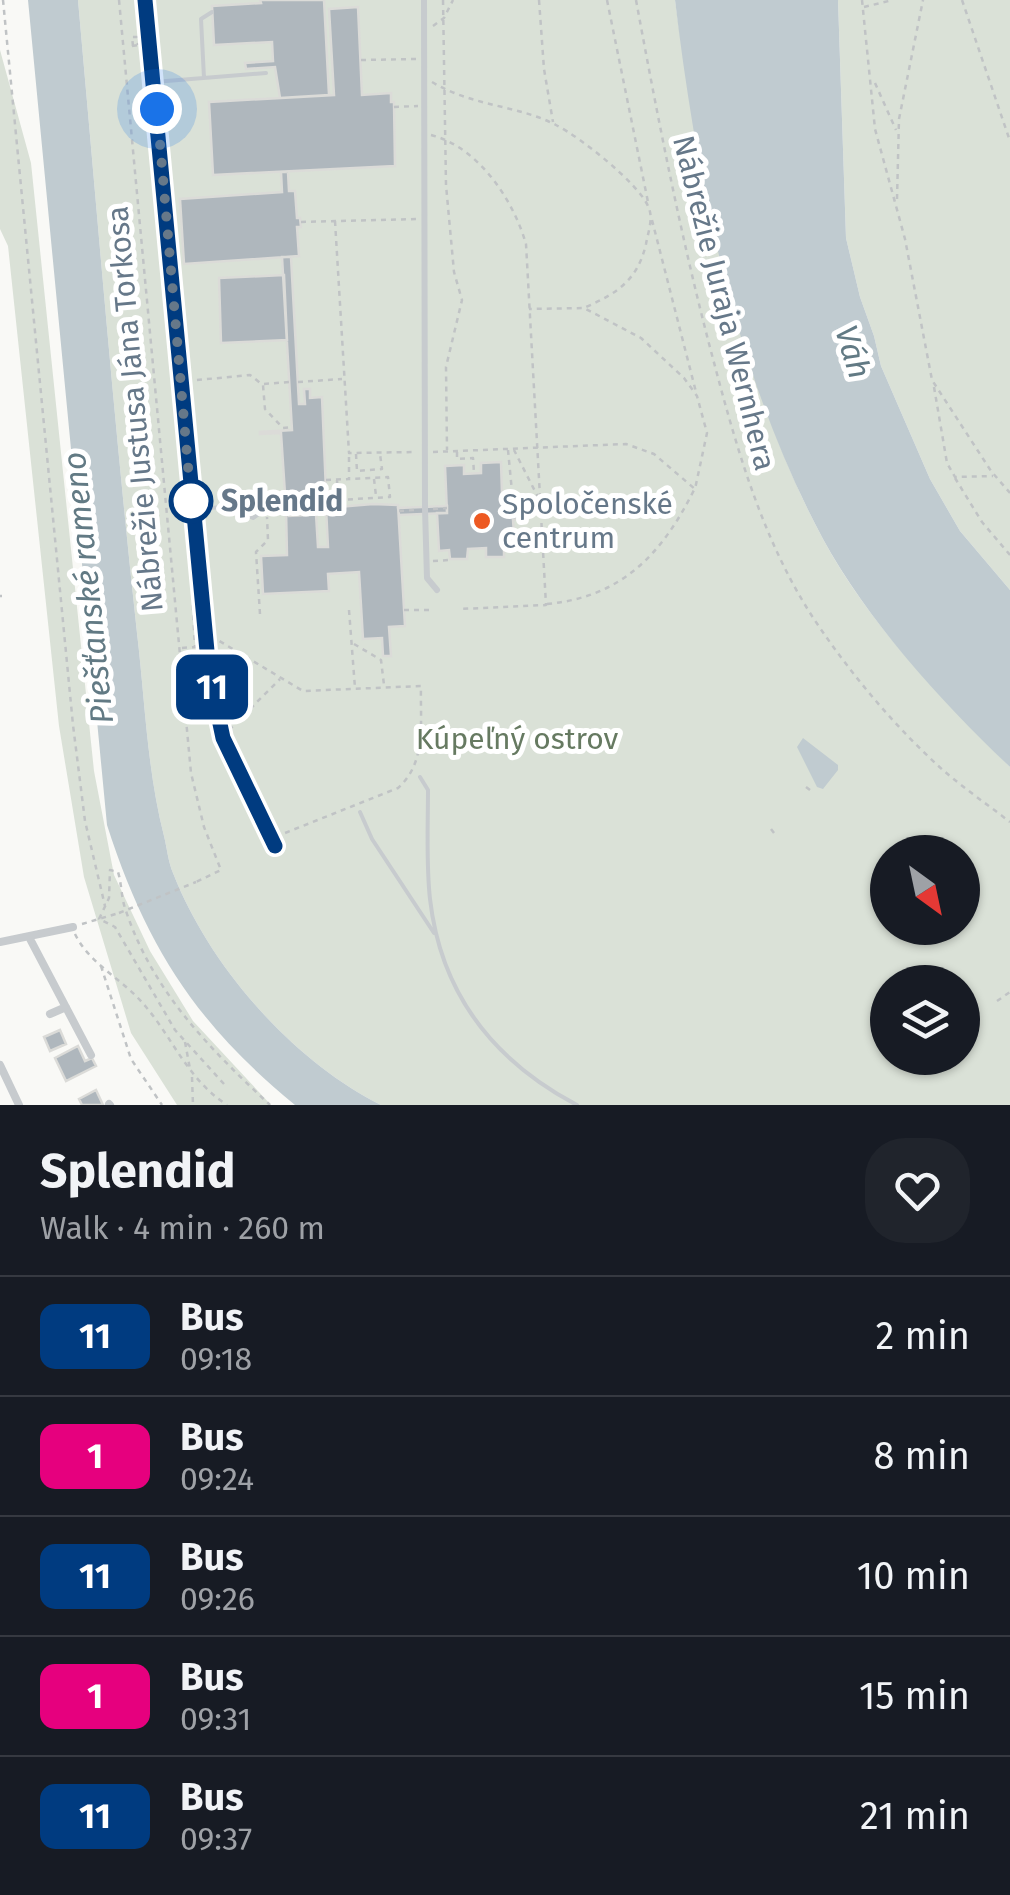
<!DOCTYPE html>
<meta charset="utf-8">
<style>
:root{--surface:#171b24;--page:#20242c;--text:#f1f3f6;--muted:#9ea1a6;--line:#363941}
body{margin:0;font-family:"Fira Sans",sans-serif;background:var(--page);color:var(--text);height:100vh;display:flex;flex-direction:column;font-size:38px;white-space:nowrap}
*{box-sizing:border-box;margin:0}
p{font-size:32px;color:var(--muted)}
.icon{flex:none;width:55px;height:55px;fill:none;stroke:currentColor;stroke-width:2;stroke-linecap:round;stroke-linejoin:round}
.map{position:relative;height:1105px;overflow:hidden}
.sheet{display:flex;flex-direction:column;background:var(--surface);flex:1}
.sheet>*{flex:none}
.badge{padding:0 20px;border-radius:15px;font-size:35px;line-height:65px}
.needle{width:65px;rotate:147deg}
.controls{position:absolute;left:870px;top:835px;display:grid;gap:20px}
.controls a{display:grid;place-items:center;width:110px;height:110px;border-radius:50%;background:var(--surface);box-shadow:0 2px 8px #0004;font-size:50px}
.you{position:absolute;width:50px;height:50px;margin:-25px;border:8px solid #fff;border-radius:50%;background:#1a73e8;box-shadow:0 0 0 15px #1a73e833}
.map>.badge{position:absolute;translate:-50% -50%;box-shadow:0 0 0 5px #fff}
.round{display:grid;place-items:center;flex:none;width:105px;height:105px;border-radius:40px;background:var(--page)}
.overview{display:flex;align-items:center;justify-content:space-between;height:170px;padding:0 40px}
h1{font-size:48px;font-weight:700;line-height:75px}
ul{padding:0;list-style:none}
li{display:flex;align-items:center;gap:30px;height:120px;padding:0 40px;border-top:2px solid var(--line)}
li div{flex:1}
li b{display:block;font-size:38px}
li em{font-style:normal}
li .badge{min-width:110px;font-weight:700;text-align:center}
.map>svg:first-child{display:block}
.green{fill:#dae1d7;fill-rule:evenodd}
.water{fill:#c0cbd0}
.building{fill:#afb7bd;stroke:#dbdbd8;stroke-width:2.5}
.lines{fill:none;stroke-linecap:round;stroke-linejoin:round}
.path{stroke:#c0c3c5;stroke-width:2.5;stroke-dasharray:5 5;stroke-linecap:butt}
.service{stroke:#c7cbce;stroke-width:4}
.pedestrian{stroke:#c7cbce;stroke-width:6}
.minor{stroke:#c7cbce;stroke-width:8}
.path-bridge{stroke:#c0c3c5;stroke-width:2.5;stroke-dasharray:5 5;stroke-linecap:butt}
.line-casing{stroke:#fff;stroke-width:22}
.line{stroke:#003b80;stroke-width:15}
.walk{stroke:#667889;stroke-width:10;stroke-dasharray:0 18}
.stop-dot{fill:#fff;stroke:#003b80;stroke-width:5}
.poi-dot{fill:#ed5922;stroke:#fff;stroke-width:4}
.labels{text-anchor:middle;stroke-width:10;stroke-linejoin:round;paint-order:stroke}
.street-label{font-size:30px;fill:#667889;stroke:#fff}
.stop-label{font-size:30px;font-weight:bold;fill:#667889;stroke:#fff;text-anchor:start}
.poi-label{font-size:30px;fill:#667889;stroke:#fff;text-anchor:start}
.park-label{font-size:30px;fill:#667a61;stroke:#fff}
.water-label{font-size:32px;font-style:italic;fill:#627a84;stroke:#fff}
</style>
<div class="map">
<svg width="1010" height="1105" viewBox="0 0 1010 1105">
<rect width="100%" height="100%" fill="#f9f9f6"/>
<path class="green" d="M78,0h597c9,68 22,134 36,202 25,118 54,229 112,337 47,87 119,159 187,228v338h-629c-90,-45 -172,-140 -208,-232 -5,-12 -6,-25 -9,-37 -17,-66 -19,-136 -27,-203 -23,-210 -40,-422 -59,-633zM888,852h74v76h-74zM888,982h74v76h-74z
M838,0h172v590l-50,-59 -30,-52 -49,-113 -7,-30 -14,-39 -14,-59z
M0,50l31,113 63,608 20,104 36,76 43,70 78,84h-94l-46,-72 -47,-156 -25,-151 -51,-480 -8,-17z"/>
<path class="water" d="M28,0h50c19,211 36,423 59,633 8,67 10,137 27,203 3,12 4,25 9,37 36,92 118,187 208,232h-86c-99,-81 -149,-159 -188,-280z
M675,0h163l8,238 14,59 14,39 7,30 49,113 30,52 50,59v177c-67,-63 -143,-147 -187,-228 -88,-164 -126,-356 -148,-539z
M803,738l35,27v5l-15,19 -6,-2 -20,-40z"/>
<path class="building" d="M260,0h64l5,95 -49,3 -5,-31 -29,2 -1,-6 28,-2 -1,-19 -58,3 -2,-39 49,-3z
M358,7l4,88 29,-2v9h3l1,64 -182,9 -4,-73 125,-7 -5,-86z
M281,172h7l1,19h6l2,27h3l1,9h-4l2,29 -115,8 -4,-65 102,-7z
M282,257h9l8,147h6l-1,-15h6v9l12,-1 5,117 -38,2v-7h-3l-5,-76 -21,1v-2l32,-2z
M284,275l3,65 -66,3 -2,-65z
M501,462l1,32 8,1 1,5 -6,1 1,9h16v8l-9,2 2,27 -11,1v9h-18v-9l-18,1 -1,10h-17l-1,-9 -10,1 -2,-38h10l-2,-47 19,-1v9l17,-1v-10z
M373,504l25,1 7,121 -16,1 2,29h-8l-1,-18 -19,1 -4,-67 -31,2 1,17 -66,3 -2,-38 26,-1 -1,-46h3v7l27,-2 2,33h10l-2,-39z
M447,506v7l-48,2 -1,-7z
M60,1030l6,14 -16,7 -6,-14z
M78,1046l7,15 7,-3 4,8 -30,15 -11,-23z
M96,1090l7,15h-21l-3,-6z"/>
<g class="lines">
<path class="path" d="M3,0l70,725 12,96 20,85
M119,0l72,773 13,54 17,43 -25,12
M443,0l3,185 8,87 8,28 -16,67 1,83
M539,0l5,69 9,53
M607,0l41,202
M636,0c22,119 45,238 76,355 25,95 52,192 108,273 35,51 78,102 124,143 21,18 44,34 66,51
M862,0l13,129 30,110 27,141 59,91 19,22
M962,0l48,141
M864,7l29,-7
M433,26l11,-8 9,-18
M133,46l-1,-9h5l1,8
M361,60l56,-1
M432,82c42,25 86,23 124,43 24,12 82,58 92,81 6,12 0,26 -2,38 -8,35 -28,49 -60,63
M875,83l21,47
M394,107l24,-1
M431,135c47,12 82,64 95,109l20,361 -86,4
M897,199l2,-80 24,-119
M652,220l44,172
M335,221l14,232 66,-1
M301,222l116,-3
M187,381l63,-6 13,10 2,24 18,19 9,-1
M298,382l44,-3
M264,384l25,-2
M934,387l13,76 8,14 38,-1
M508,450l5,52
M433,452l193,-8 28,10 41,35 12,-56 -10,-37 -13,-18 -43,-40 -57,-30 -55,1
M457,452v7l16,-1 1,15
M356,454l1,17 25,-2 -2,-15
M955,478l27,44 28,33
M374,479l2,17
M326,480l23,-1v-24
M337,480l1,20 52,-3 -2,-20 -39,2
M270,505l15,-1
M506,505l35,-2 -27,-53
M433,509l14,-1
M399,511l16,-1
M433,561l17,-1
M0,596h2
M547,604c75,-7 115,-50 147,-114
M349,610l6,78
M404,610h27
M260,614l-4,-62 12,-12 -1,-23
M211,636l92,55 118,-5c-1,37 6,76 -23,102l-118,47
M354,644l27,16 3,25
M182,648l13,-1 -3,-54 4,-3
M183,657l17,-2
M216,658l3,22
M229,730l51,-51
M806,787l4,3
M771,829l3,4
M82,924l37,-11
M75,934c13,27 41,42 61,62 35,35 47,80 91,109
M101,966l30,93 31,46
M997,1001l13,-9
M185,1042l5,27
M192,1077l1,28
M224,1084l-49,-54 -60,-103 -16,-8 10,-21 1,-28 8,2c4,13 3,26 8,39 27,81 83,137 144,194"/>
<path class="service" d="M145,0l64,672 14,66 52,108
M204,78l-3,-59 11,-7
M154,82l112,-9
M246,493l12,2 4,6 -2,12 -7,5 -27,-11z
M192,509l34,-2
M420,777l8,13c0,36 -2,74 2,109 11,96 64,162 147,206
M360,812l12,27 62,94"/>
<path class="pedestrian" d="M424,0l1,509 2,69 10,12"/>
<path class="minor" d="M29,937l62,118
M0,942l73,-15
M50,1014l16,-7
M0,1065l19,40
M109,1104l1,1"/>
<path class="path-bridge" d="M132,46l6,-1
M119,913l77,-31"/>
</g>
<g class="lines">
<defs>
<path id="line" d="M145,0l64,672 14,66 52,108"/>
</defs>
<use href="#line" class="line-casing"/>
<use href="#line" class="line"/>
<path class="walk" d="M157,109l34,392"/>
</g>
<circle class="stop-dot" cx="191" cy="501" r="20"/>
<circle class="poi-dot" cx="482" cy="521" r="10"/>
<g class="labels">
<g class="street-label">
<text transform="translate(724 303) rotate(76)" y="10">Nábrežie Juraja Wernhera</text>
<text transform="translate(135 409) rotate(-95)" y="10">Nábrežie Justusa Jána Torkosa</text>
</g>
<g class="stop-label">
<text x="221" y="511">Splendid</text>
</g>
<g class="poi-label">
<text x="502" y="514">Spoločenské<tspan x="502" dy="34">centrum</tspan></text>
</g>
<g class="park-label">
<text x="517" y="749">Kúpeľný ostrov</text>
</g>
<g class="water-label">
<text transform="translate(853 352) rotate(73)" y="11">Váh</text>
<text transform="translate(88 588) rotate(-96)" y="11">Piešťanské rameno</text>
</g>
</g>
</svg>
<div class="controls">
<a><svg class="needle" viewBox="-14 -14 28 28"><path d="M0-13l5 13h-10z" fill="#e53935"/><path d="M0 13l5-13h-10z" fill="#9ea1a6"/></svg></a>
<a><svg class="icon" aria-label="layers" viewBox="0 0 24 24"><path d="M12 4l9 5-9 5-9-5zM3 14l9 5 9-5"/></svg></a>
</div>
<div class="you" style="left:157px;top:109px"></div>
<b class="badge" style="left:212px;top:687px;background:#003b80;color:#fff">11</b>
</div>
<section class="sheet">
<div class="overview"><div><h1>Splendid</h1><p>Walk · 4 min · 260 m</p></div><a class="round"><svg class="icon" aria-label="heart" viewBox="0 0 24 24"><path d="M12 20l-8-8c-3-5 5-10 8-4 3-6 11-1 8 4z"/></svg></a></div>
<ul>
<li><span class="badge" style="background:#003b80;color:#fff">11</span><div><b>Bus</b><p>09:18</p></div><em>2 min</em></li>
<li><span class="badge" style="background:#e6007e;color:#fff">1</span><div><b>Bus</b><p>09:24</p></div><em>8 min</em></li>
<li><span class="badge" style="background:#003b80;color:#fff">11</span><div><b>Bus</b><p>09:26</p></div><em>10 min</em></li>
<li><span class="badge" style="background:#e6007e;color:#fff">1</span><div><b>Bus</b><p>09:31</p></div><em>15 min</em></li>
<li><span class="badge" style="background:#003b80;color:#fff">11</span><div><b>Bus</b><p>09:37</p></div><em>21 min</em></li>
</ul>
</section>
